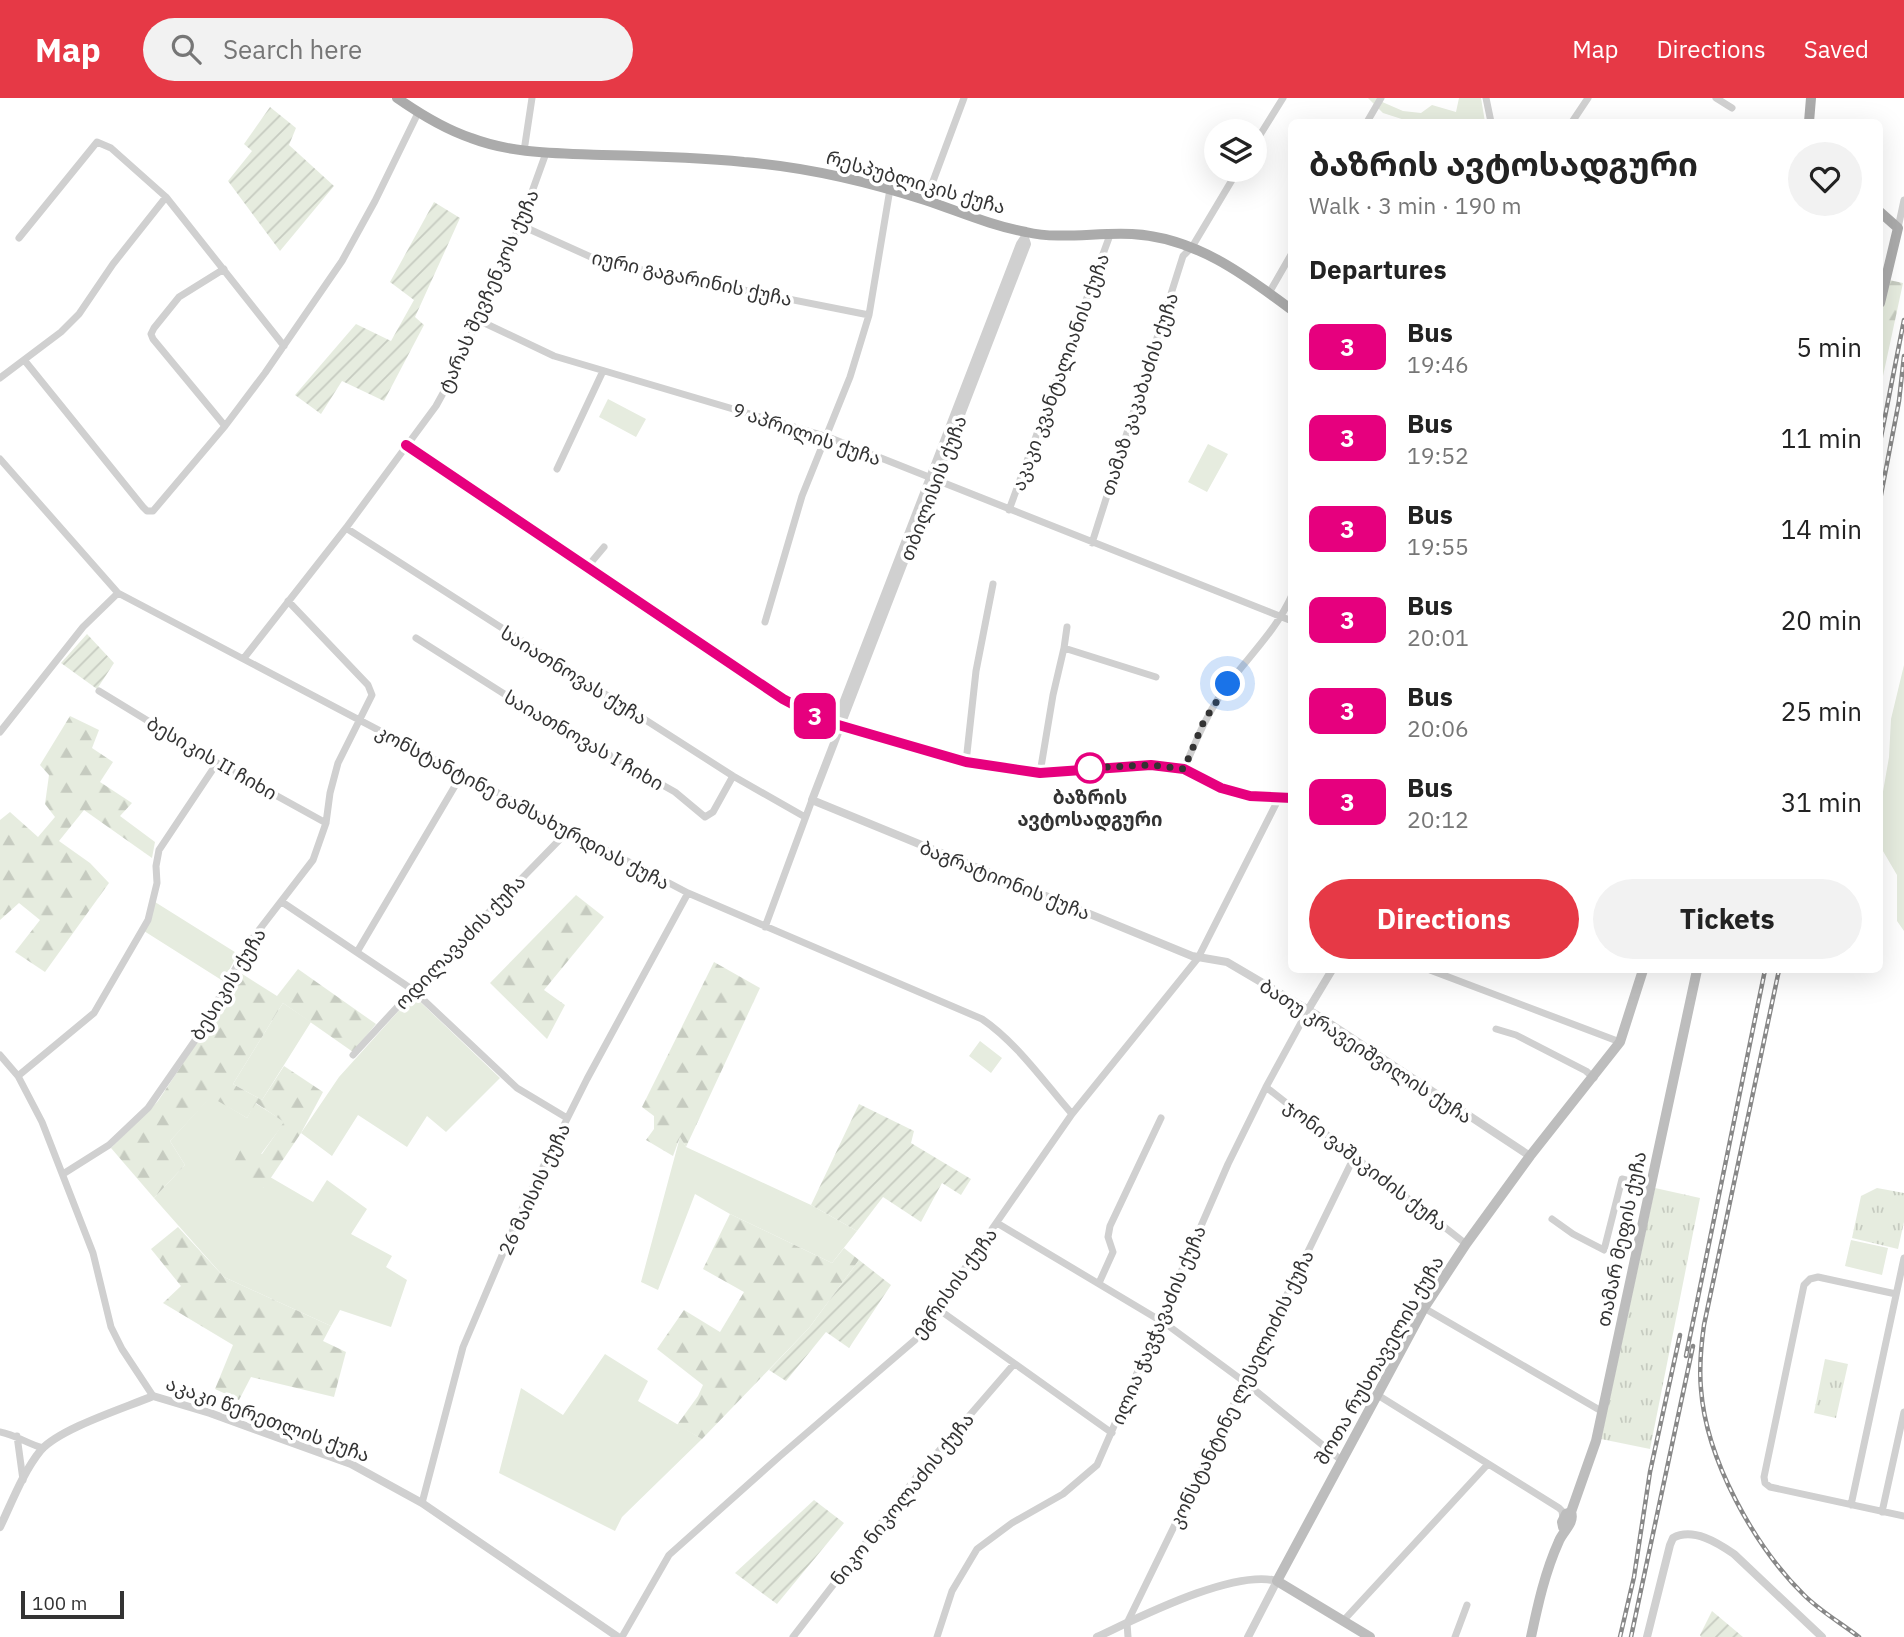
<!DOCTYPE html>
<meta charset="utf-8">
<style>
:root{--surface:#fff;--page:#f2f2f2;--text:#222;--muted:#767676;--accent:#e63946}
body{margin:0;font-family:"IBM Plex Sans","Noto Sans Georgian",sans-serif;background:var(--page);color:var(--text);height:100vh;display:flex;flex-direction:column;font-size:26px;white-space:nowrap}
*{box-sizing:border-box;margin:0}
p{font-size:23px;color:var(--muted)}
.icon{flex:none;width:38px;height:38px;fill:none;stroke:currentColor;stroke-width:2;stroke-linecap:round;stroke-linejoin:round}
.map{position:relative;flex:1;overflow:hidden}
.details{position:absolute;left:1288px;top:21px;width:595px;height:854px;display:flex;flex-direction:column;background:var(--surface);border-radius:10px;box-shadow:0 7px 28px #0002}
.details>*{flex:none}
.badge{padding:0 14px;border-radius:10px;font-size:24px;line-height:46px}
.controls{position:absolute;left:1204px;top:21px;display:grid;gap:14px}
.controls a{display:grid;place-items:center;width:63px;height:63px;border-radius:50%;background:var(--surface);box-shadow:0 7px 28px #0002;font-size:35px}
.scale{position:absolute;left:21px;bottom:18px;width:103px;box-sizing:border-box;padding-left:7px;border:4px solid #333;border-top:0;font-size:19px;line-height:24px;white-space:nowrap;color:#333;-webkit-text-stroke:5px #fff;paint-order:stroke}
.you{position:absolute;width:35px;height:35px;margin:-18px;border:5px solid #fff;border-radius:50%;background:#1a73e8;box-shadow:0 0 0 10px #1a73e833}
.map>.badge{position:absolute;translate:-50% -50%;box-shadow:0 0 0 4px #fff}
h2{padding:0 21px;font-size:26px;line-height:63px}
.round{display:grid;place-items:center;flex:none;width:74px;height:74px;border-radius:37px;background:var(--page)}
.summary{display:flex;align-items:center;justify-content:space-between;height:119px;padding:0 21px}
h1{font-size:33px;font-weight:700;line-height:52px}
.cta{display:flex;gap:14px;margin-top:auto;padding:14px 21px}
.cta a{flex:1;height:80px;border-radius:42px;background:var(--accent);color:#fff;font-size:28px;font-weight:700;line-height:80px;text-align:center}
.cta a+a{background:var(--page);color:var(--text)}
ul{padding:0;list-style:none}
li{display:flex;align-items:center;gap:21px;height:91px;padding:0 21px}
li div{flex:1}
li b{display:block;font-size:26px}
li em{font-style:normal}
li .badge{min-width:77px;font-weight:700;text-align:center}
header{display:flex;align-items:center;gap:42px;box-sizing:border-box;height:98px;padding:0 35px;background:var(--accent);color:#fff}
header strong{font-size:33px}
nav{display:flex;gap:38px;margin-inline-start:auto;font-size:24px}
.search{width:490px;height:63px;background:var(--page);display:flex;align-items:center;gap:18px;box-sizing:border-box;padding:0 24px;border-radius:38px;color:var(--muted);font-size:26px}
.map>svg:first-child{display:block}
.grass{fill:#e6ecdf}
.forest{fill:url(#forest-firs)}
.park{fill:url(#park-tufts)}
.garden{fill:url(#garden-furrows)}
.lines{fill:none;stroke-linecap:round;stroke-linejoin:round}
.minor{stroke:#d0d0d0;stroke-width:7}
.tertiary{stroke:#d0d0d0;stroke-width:8}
.secondary{stroke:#bdbdbd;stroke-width:10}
.primary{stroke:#ababab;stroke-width:10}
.rail-casing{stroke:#888;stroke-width:4.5}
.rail{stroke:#fff;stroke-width:2;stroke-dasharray:5;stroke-linecap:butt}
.line-casing{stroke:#fff;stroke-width:16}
.line{stroke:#e6007e;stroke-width:10}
.walk{stroke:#333;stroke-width:7;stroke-dasharray:0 12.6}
.stop-dot{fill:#fff;stroke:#e6007e;stroke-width:3.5}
.labels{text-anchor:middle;stroke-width:7;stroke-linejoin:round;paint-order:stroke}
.street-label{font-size:19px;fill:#333;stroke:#fff}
.stop-label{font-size:19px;font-weight:bold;fill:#333;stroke:#fff}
</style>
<header>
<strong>Map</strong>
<div class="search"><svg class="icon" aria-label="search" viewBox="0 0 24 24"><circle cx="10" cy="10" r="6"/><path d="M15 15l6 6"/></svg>Search here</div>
<nav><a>Map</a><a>Directions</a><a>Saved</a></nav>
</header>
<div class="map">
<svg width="1904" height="1539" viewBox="0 0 1904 1539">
<defs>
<pattern id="forest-firs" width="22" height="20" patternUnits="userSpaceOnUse" patternTransform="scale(1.75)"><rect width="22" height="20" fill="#e6ecdf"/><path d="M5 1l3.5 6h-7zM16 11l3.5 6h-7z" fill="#c6cbc0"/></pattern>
<pattern id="park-tufts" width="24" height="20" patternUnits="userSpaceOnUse" patternTransform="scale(1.75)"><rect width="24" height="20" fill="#e6ecdf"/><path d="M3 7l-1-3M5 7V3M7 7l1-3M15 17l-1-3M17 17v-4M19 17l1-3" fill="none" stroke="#c6cbc0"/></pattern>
<pattern id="garden-furrows" width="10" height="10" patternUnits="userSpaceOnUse" patternTransform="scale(1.75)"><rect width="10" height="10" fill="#e6ecdf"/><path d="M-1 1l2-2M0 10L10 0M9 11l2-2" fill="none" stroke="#c6cbc0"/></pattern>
</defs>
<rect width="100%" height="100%" fill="#fff"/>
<path class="grass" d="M1368,0h13l-1,3 23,10 18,2 11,-8 24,7 3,-14h22l4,24h-74l-28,-9z
M608,301l38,20 -10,18 -37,-20z
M1208,346l20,10 -21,38 -19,-10z
M1904,567v266l-7,-10v-46l-17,-29v-37l9,-52 2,-38z
M155,804l83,52 -15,27 -79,-50z
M413,897l87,83 -54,54 -19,-16 -20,31 -49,-32 -26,41 -31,-23 38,-56z
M283,905l28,19 -49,78 -29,-16z
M980,943l22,17 -11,15 -22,-17z
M211,998l36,22 8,-15 30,19 -24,32 2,34 7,-11 43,25 14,-22 40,29 -16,25 41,22 -6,11 21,13 -16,47 -51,-17 -9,16 -107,-49 -70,-79 31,-33 -15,-24z
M680,1039l6,10 125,58 46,26 -25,32 -102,-49 -35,-20 -37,96 -17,-8z
M1851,1142l37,8 -6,27 -37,-9z
M605,1256l43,27 -10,20 64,38 -80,78 -7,14 -116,-58 22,-85 42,27z"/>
<path class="forest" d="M1889,182l14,3 -23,107v-72z
M70,618l29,14 -7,18 21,14 -13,20 32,21 -12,13 35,26 -3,16 -68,-48 -25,31 31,22 19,20 -64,89 -30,-20 25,-32 -21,-17 -19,17v-100l10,-8 28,25 17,-20 -10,-13 4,-29 -9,-10z
M576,797l28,22 -60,73 21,15 -18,34 -57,-56z
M714,864l46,26 -74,159 -6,-10 -7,19 -27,-16 8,-11v-13l-12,-9z
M298,871l78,55 -23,28 -70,-49 -50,81 29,16 22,-34 39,26 -22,41 -37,55 -32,-22 10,-19 20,7 22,-32 -28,-19 -9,15 -36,-21 -41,44 15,24 -31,33 -43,-50 47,-47 37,-56 41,-75 41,26z
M730,1116l102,49 12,-15 15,12 -50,68 -107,111 -25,-14 21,-29 5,-11 -46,-36 27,-39 36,22 24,-40 -41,-23z
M178,1129l46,50 107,49 -8,15 23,11 -12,45 -83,-20 -12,23 -24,-11 18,-44 -70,-42 18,-17 -30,-37z"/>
<path class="park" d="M1655,1090l45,10 -50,251 -49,-10z
M1877,1090l27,5v29l-6,27 -46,-11 9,-42z
M1825,1261l23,5 -12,54 -22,-5z"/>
<path class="garden" d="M270,9l26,21 -7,17 45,41 -54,65 -52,-70 24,-30 -8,-7z
M434,104l26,16 -45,99 9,8 -40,76 -42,-20 -21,33 -26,-19 61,-71 35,17 23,-41 -24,-18z
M87,536l27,29 -17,26 -36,-26z
M859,1006l55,27 -3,12 60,36 -10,16 -19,-12 -21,39 -38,-25 -26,34 -46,-26z
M859,1162l32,25 -42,63 -23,-16 -40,49 -17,-11 40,-42z
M814,1402l30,23 -67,81 -42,-31z
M1712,1513l31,26h-42l-1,-2z"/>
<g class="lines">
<path class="minor" d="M1486,0l5,24
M1716,0l16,10
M1367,24l14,-24
M1572,24l16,-24
M1255,45l28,-45
M524,53l8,-53
M926,102l38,-102
M520,127l82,37 267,53
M1898,130l6,-28
M19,140l78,-96 14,6 55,49 118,149
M224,171l-45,28 -25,31 -3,6 2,5 72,87
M1269,195l23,-40
M476,221l78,37 274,81 464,184
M25,263l118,146 4,4h6l72,-85 40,-53 77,-112 33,-60 43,-88
M0,280l61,-46 18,-18 34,-50 53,-67
M406,347l377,254 33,18 19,7 131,38 74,11 111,-8 33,4 37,19 29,8 42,2
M0,361l118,134 570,300 294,126c35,24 62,63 90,95
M557,371l46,-98
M1009,412l101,-275
M346,430l387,248 72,41
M1092,445l91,-287 9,-9 46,-77
M588,468l16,-19
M765,524l37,-126 48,-119 19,-62 21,-126
M416,540l115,73 144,81 30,25 8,-5 20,-36
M1064,550l3,-21
M244,560l102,-130 90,-122 16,-29 68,-152 26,-72
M99,593l118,72 109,60
M0,634l83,-105 35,-34
M966,664l10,-91 17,-87
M1184,671c13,-31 25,-60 45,-86 22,-29 48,-54 63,-88
M1040,675l13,-78 11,-47 92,29
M282,804l131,88 104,98 50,30
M765,829l47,-127
M357,854l105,-178
M1430,872l190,72
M1496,931l20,6 70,36 8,7
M0,957l18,21 24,46 51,131 18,74 11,22 31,47
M353,957l60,-65 156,-160
M18,978l76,-63 54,-93 9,-37 -1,-17 3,-16 58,-87
M1266,989l200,157
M63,1076l46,-29 39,-37 48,-69 56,-100 61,-79 13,-37 4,-30 8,-30 34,-68 -4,-10 -80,-84
M1552,1121l21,15 31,16 18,-71 28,7
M997,1125l169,101 80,59 95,77
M1099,1185l14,-31 -5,-15 2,-11 51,-108
M1896,1196l-78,-17 -8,2 -6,6 -40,192 1,6 5,4 134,29
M1424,1210l179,104
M938,1211l174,124
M1376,1296l183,114 3,3 1,7
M0,1334c16,3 28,12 43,16
M17,1338l6,44
M422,1405l41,-156 57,-134 67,-134 101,-186
M1851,1407l53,-247
M1882,1414l22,-100
M1343,1523l145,-157
M622,1539l47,-82 111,-99 135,-116 157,-226 126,-156 81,-160
M793,1539l125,-162 96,-111
M937,1539l15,-46 25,-42 35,-26 51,-29 34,-29 131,-301 38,-77 42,-77
M1128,1539l-1,-14 228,-468
M1455,1539l12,-32"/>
<path class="tertiary" d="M1025,140l2,6 -215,556 380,156 35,6 90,53 213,141
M835,640v-14l185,-480 6,-9
M1308,912l24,-40
M0,1429c12,-25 23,-55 41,-77 20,-22 84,-42 112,-54l57,17 141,51 71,39 196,134
M1097,1539c41,-19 136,-68 180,-56l-29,56
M1647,1539l23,-92 3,-7c20,-11 45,5 61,16l88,83"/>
<path class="secondary" d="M1571,1414l25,-71 101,-471
M1370,1539l-93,-56 147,-273 42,-64 64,-88 90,-114 23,-72
M1531,1539c7,-33 14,-65 28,-96 4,-10 16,-18 12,-29l-5,2 -4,8 1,5h4"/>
<path class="primary" d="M397,0c23,16 47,31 74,40 42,16 86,15 131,17 47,1 95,2 142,7 63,5 122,19 181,38 33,11 67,26 101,32 34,8 71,0 106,2 62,3 112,40 160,76
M1809,24l2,-24
M1880,114l18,16 -18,75"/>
<defs>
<path id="rail" d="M1880,344l24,-122
M1880,402l19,-99 5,-45
M1779,872l-75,355c-3,21 -5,42 -3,64 5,70 53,157 103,206 16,16 37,28 55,42
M1686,1258l79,-386
M1620,1539l14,-60 16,-105 30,-137
M1631,1539l62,-291"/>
</defs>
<use href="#rail" class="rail-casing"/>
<use href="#rail" class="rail"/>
</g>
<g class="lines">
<defs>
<path id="line" d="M406,347l377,254 34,18 18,7 131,38 74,11 111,-8 33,4 37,19 29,8 42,2"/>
</defs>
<use href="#line" class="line-casing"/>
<use href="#line" class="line"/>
<path class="walk" d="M1090,670h-4l65,-3 33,4 20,-48 24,-37"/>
</g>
<circle class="stop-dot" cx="1090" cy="670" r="14"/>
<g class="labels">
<g class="street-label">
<text transform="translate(916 84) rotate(16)" y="7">რესპუბლიკის ქუჩა</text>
<text transform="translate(692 180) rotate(12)" y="7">იური გაგარინის ქუჩა</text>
<text transform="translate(488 193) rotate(-66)" y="7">ტარას შევჩენკოს ქუჩა</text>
<text transform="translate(1060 274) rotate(-70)" y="7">აკაკი კვანტალიანის ქუჩა</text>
<text transform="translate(1139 296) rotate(-72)" y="7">თამაზ კაკაბაძის ქუჩა</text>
<text transform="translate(807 336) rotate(19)" y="7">9 აპრილის ქუჩა</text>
<text transform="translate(933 390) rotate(-69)" y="7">თბილისის ქუჩა</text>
<text transform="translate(574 577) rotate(32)" y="7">საიათნოვას ქუჩა</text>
<text transform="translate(584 642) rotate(30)" y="7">საიათნოვას I ჩიხი</text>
<text transform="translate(212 660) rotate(30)" y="7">ბესიკის II ჩიხი</text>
<text transform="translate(523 709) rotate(28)" y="7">კონსტანტინე გამსახურდიას ქუჩა</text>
<text transform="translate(1005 782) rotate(22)" y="7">ბაგრატიონის ქუჩა</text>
<text transform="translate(460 844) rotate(-46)" y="7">ოდილავაძის ქუჩა</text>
<text transform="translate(228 886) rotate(-59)" y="7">ბესიკის ქუჩა</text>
<text transform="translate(1366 953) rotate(33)" y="7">ბათუ კრავეიშვილის ქუჩა</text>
<text transform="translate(1366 1067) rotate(38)" y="7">ჯონი ვაშაკიძის ქუჩა</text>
<text transform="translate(534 1091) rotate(-65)" y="7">26 მაისის ქუჩა</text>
<text transform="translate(1621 1141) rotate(-78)" y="7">თამარ მეფის ქუჩა</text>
<text transform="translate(954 1185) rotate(-54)" y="7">ეგრისის ქუჩა</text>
<text transform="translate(1158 1227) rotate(-67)" y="7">ილია ჭავჭავაძის ქუჩა</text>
<text transform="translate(1379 1262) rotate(-60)" y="7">შოთა რუსთაველის ქუჩა</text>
<text transform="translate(1241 1291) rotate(-64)" y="7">კონსტანტინე ლესელიძის ქუჩა</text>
<text transform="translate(268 1321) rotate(20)" y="7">აკაკი წერეთლის ქუჩა</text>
<text transform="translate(902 1401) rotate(-51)" y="7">ნიკო ნიკოლაძის ქუჩა</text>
</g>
<g class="stop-label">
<text x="1090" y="706">ბაზრის<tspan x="1090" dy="22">ავტოსადგური</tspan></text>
</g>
</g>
</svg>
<div class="controls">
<a><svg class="icon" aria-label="layers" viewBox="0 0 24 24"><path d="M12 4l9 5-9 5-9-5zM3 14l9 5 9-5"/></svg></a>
</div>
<div class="scale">100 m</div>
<div class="you" style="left:1228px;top:586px"></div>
<b class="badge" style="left:815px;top:618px;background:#e6007e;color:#fff">3</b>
<section class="details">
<div class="summary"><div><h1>ბაზრის ავტოსადგური</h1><p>Walk · 3 min · 190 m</p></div><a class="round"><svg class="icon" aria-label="heart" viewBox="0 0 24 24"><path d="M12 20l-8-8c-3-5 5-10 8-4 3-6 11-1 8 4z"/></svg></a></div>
<h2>Departures</h2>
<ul>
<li><span class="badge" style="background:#e6007e;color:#fff">3</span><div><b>Bus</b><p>19:46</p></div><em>5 min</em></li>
<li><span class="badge" style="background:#e6007e;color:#fff">3</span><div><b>Bus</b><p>19:52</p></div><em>11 min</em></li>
<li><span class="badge" style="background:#e6007e;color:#fff">3</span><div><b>Bus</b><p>19:55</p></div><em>14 min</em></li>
<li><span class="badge" style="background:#e6007e;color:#fff">3</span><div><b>Bus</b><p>20:01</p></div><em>20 min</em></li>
<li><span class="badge" style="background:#e6007e;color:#fff">3</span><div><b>Bus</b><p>20:06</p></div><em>25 min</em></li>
<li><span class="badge" style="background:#e6007e;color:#fff">3</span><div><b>Bus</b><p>20:12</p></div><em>31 min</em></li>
</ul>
<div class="cta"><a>Directions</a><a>Tickets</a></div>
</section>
</div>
